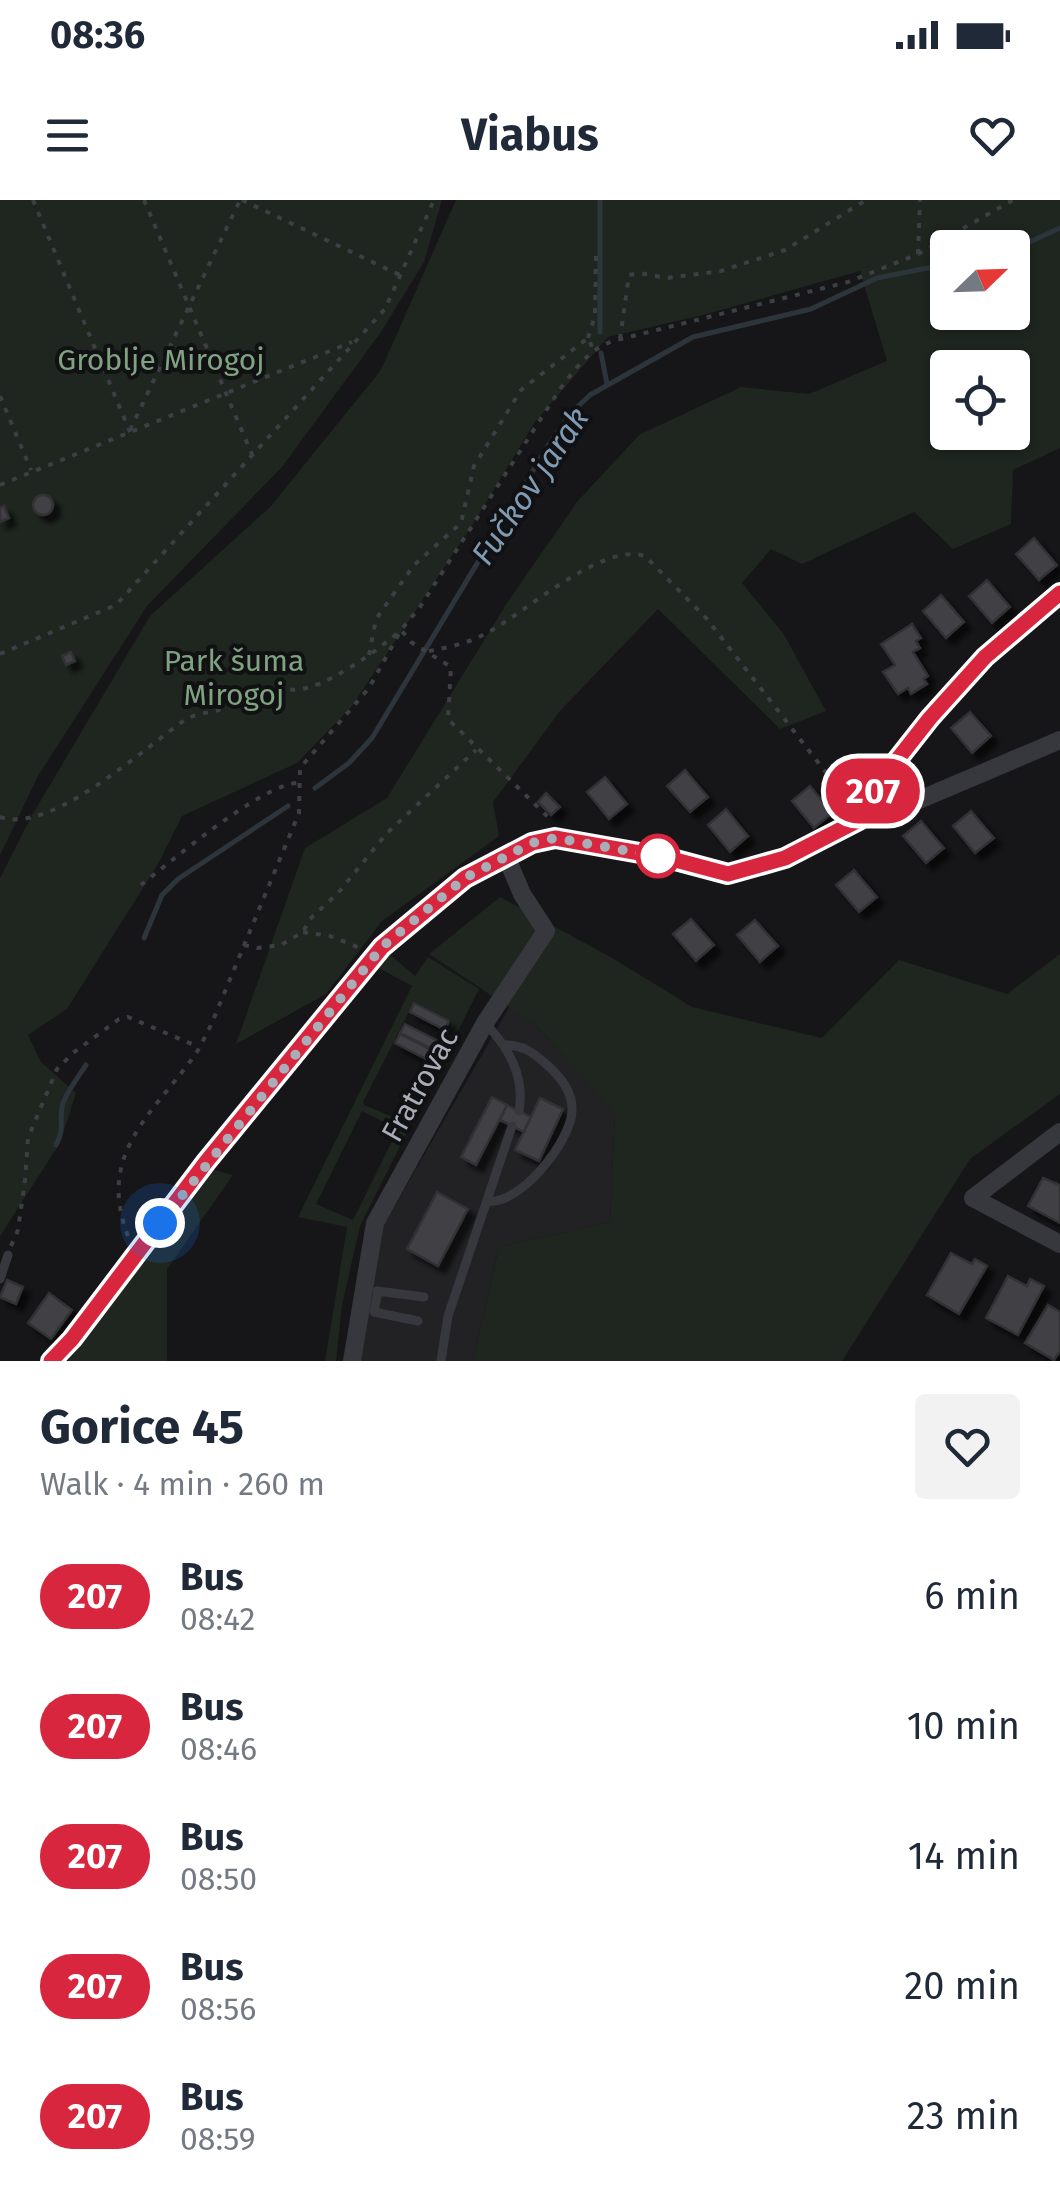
<!DOCTYPE html>
<meta charset="utf-8">
<style>
:root{--surface:#fff;--page:#f2f2f3;--text:#1f2937;--muted:#747a83}
body{margin:0;font-family:"Fira Sans",sans-serif;background:var(--page);color:var(--text);height:100vh;display:flex;flex-direction:column;font-size:38px;white-space:nowrap}
*{box-sizing:border-box;margin:0}
p{font-size:32px;color:var(--muted)}
.icon{flex:none;width:55px;height:55px;fill:none;stroke:currentColor;stroke-width:2;stroke-linecap:round;stroke-linejoin:round}
.map{position:relative;height:1161px;overflow:hidden}
.sheet{display:flex;flex-direction:column;background:var(--surface);flex:1}
.sheet>*{flex:none}
.badge{padding:0 20px;border-radius:32px;font-size:35px;line-height:65px}
.needle{width:65px;rotate:67deg}
.buttons{position:absolute;left:930px;top:30px;display:grid;gap:20px}
.buttons a{display:grid;place-items:center;width:100px;height:100px;border-radius:10px;background:var(--surface);box-shadow:0 2px 8px #0004;font-size:50px}
.you{position:absolute;width:50px;height:50px;margin:-25px;border:8px solid #fff;border-radius:50%;background:#1a73e8;box-shadow:0 0 0 15px #1a73e833}
.map>.badge{position:absolute;translate:-50% -50%;box-shadow:0 0 0 5px #fff}
.round{display:grid;place-items:center;flex:none;width:105px;height:105px;border-radius:10px;background:var(--page)}
.head{display:flex;align-items:center;justify-content:space-between;height:170px;padding:0 40px}
h1{font-size:48px;font-weight:700;line-height:75px}
ul{padding:0;list-style:none}
li{display:flex;align-items:center;gap:30px;height:130px;padding:0 40px}
li div{flex:1}
li b{display:block;font-size:38px}
li em{font-style:normal}
li .badge{min-width:110px;font-weight:700;text-align:center}
.status{display:flex;justify-content:space-between;align-items:center;height:70px;padding:0 50px;background:var(--surface);direction:ltr}
.status svg{height:28px;fill:currentColor}
header{display:flex;justify-content:space-between;align-items:center;height:130px;padding:0 40px;background:var(--surface);font-size:45px;font-weight:700}
.map>svg:first-child{display:block}
.built{fill:#222225}
.green{fill:#1e261f;fill-rule:evenodd}
.lines{fill:none;stroke-linecap:round;stroke-linejoin:round}
.stream{stroke:#2c353c;stroke-width:5}
.building{fill:#404145;stroke:#303034;stroke-width:2.5;filter:url(#shadow)}
.path{stroke:#3d3f44;stroke-width:4;stroke-dasharray:5 8;stroke-linecap:butt}
.service{stroke:#37383d;stroke-width:9}
.minor{stroke:#37383d;stroke-width:18}
.line-casing{stroke:#fff;stroke-width:22}
.line{stroke:#d7263d;stroke-width:15}
.walk{stroke:#a8adb8;stroke-width:10;stroke-dasharray:0 18}
.stop-dot{fill:#fff;stroke:#d7263d;stroke-width:5}
.labels{text-anchor:middle;stroke-width:8;stroke-linejoin:round;paint-order:stroke}
.park-label{font-size:30px;fill:#7fa381;stroke:#111113}
.street-label{font-size:30px;fill:#a8adb8;stroke:#111113}
.water-label{font-size:32px;font-style:italic;fill:#7f9bb3;stroke:#111113}
</style>
<div class="status"><b>08:36</b><svg viewBox="0 0 49 12"><path d="M0 12V9h3v3zM5 12V6h3v6zM10 12V3h3v9zM15 12V0h3v12zM26 1h20v11H26zM47 4h2v5h-2z"/></svg></div>
<header><svg class="icon" aria-label="menu" viewBox="0 0 24 24"><path d="M4 6h16M4 12h16M4 18h16"/></svg>Viabus<svg class="icon" aria-label="heart" viewBox="0 0 24 24"><path d="M12 20l-8-8c-3-5 5-10 8-4 3-6 11-1 8 4z"/></svg></header>
<div class="map">
<svg width="1060" height="1161" viewBox="0 0 1060 1161">
<defs>
<filter id="shadow"><feDropShadow dx="7" dy="7" stdDeviation="2.5" flood-color="#0009"/></filter>
</defs>
<rect width="100%" height="100%" fill="#161618"/>
<path class="built" d="M510,806l26,19 79,88 -5,109 -111,25 -26,114h-114l23,-133z"/>
<path class="green" d="M0,0h442l-18,62 -43,70 -99,135 -135,139 -109,170 -38,79z
M456,0h604v248l-47,22 -2,54 -58,25 -39,-37 -112,52 -31,-15 -29,34 41,50 43,78 -46,18 -122,-120 -98,102 -67,91 6,34 -117,85 -56,73 -90,50 69,-196 82,-50 120,-195 70,-101 62,-67 102,-48 68,7 78,-33 -27,-90 -157,44 -95,22 -73,85 -64,105 -119,179 -55,57 -115,53 -24,48 -91,145 -39,26 13,27 35,31 -16,50 -60,93v-358l31,-61 119,-201 121,-110 110,-136zM948,48h64v64h-64zM948,168h64v64h-64z
M500,697l114,62 78,48 130,31 77,-78 108,34 53,-40v140l-90,65 -128,202h-369l26,-114 111,-25 5,-108 -79,-89 -107,-71z
M389,754l26,22 13,-19 51,32 -119,237 -18,79 -6,56h-11l22,-134 -49,-10 114,-231 -35,-19zM414,802l37,20 -49,99 -38,-16 -1,-3zM362,911l36,18 -45,91 -37,-16z
M214,970l19,5 -66,94v92h-99z"/>
<g class="lines">
<path class="stream" d="M1012,50l48,-22
M600,132v-132
M601,153l6,31
M315,588l34,-25 23,-25 177,-294 23,-32 18,-17 103,-58 118,-28 66,-31 71,-14
M144,738l18,-43 16,-16 110,-73
M56,945c10,-18 2,-26 7,-42 5,-13 15,-26 23,-38"/>
</g>
<path class="building" d="M33 305a10 10 0 1 1 20 0a10 10 0 1 1-20 0Z
M4,306l5,12 -9,4v-14z
M1034,338l23,27 -18,15 -23,-26z
M987,380l23,27 -18,16 -23,-27z
M941,395l23,27 -18,16 -23,-27z
M912,424l9,14 -5,3 4,7 -7,4 15,24 -4,3 3,5 -16,10 -3,-6 -10,6 -15,-22 12,-7 -14,-21z
M71,452l4,9 -9,4 -4,-9z
M970,512l21,24 -19,17 -21,-25z
M685,570l23,27 -18,15 -23,-26z
M605,577l22,27 -18,15 -22,-27z
M810,586l22,27 -18,15 -22,-27z
M546,593l14,14 -9,8 -13,-13z
M726,609l22,27 -18,16 -22,-27z
M971,611l23,27 -19,15 -22,-27z
M921,621l23,27 -18,15 -23,-27z
M854,670l23,27 -18,15 -23,-27z
M691,719l23,26 -18,16 -23,-27z
M755,720l23,26 -18,16 -23,-27z
M414,803l35,18 -4,9 -35,-18z
M405,824l35,18 -5,8 -35,-17z
M400,834l35,18 -5,9 -35,-18z
M492,897l15,8 -31,60 -15,-8z
M540,898l23,11 -24,52 -24,-11z
M507,905l24,12 -7,15 -24,-12z
M1043,978l17,7v38l-32,-17z
M437,992l31,17 -30,57 -31,-17z
M951,1053l21,11 3,-5 12,7 -28,48 -32,-19z
M1008,1076l19,10 3,-7 14,7 -26,49 -32,-17z
M7,1080l16,7 -7,17 -16,-7z
M49,1093l23,17 -21,29 -23,-16z
M1048,1105l12,7v39l-6,9 -29,-17z"/>
<g class="lines">
<path class="path" d="M33,0l97,232
M144,0l109,257
M242,0l160,76
M918,54l2,-54
M588,138l7,-23 1,-63
M620,139l9,-64 10,-2 28,5 54,-7 64,-21 81,-50
M0,196l31,74
M130,230l110,-230
M0,285l352,-143
M429,451c17,-3 35,-7 52,-15 39,-18 120,-95 164,-80l62,63 141,182
M0,454l116,-49 269,-296 49,-109
M369,455l7,-36 38,-54 47,-42 13,-57 47,-76 67,-52 5,11
M0,617c51,18 145,-70 185,-97 11,-7 25,-7 37,-11 14,-4 28,-13 43,-17 14,-4 31,0 45,-5 27,-8 70,-38 91,-57l10,12 40,25 -3,52 104,102
M141,685c32,-25 121,-101 157,-102
M303,732l27,4 30,12
M244,745l13,3 24,-3 22,-13 7,-13 28,-26 49,-60 89,-83
M128,1036c-31,-80 21,-119 64,-177 8,-10 13,-23 19,-34l88,-212 1,-45 69,-80 32,-58 19,-23 140,-218c16,-21 28,-39 53,-48l235,-59 70,-28 95,-54
M11,1046l7,-16 7,-50 3,-42 29,-69 16,-16 46,-34 9,-2 71,30"/>
<path class="service" d="M485,823c24,25 40,53 34,88
M487,1001c33,5 84,-60 85,-90 1,-20 -12,-35 -26,-47 -14,-12 -21,-18 -40,-19
M0,1079l8,-24
M377,1091l47,6
M378,1091l-4,21 44,9
M441,1161l7,-45 64,-190"/>
<path class="minor" d="M859,620l20,-3 181,-77
M1060,932l-87,66 87,46
M51,1161l21,-22 134,-176 176,-216 83,-69 67,-35 23,-5 114,20 58,16 58,-16 74,-38 5,-17 66,-84 55,-62 75,-64
M352,1161l23,-138 110,-200 61,-92 -24,-37 -16,-38"/>
</g>
<g class="lines">
<defs>
<path id="line" d="M51,1161l21,-22 134,-177 176,-215 83,-69 67,-35 23,-5 113,20 60,16 57,-16 74,-38 5,-18 66,-84 55,-61 75,-64"/>
</defs>
<use href="#line" class="line-casing"/>
<use href="#line" class="line"/>
<path class="walk" d="M160,1023l222,-276 83,-69 67,-35 23,-5 113,20 -10,-2"/>
</g>
<circle class="stop-dot" cx="658" cy="656" r="20"/>
<g class="labels">
<g class="park-label">
<text x="161" y="170">Groblje Mirogoj</text>
<text x="234" y="471">Park šuma<tspan x="234" dy="34">Mirogoj</tspan></text>
</g>
<g class="street-label">
<text transform="translate(420 885) rotate(-61)" y="10">Fratrovac</text>
</g>
<g class="water-label">
<text transform="translate(530 286) rotate(-56)" y="11">Fučkov jarak</text>
</g>
</g>
</svg>
<div class="buttons">
<a><svg class="needle" viewBox="-14 -14 28 28"><path d="M0-13l5 13h-10z" fill="#e53935"/><path d="M0 13l5-13h-10z" fill="#747a83"/></svg></a>
<a><svg class="icon" aria-label="locate" viewBox="0 0 24 24"><circle cx="12" cy="12" r="6"/><path d="M12 2v4M12 18v4M2 12h4M18 12h4"/></svg></a>
</div>
<div class="you" style="left:160px;top:1023px"></div>
<b class="badge" style="left:873px;top:591px;background:#d7263d;color:#fff">207</b>
</div>
<section class="sheet">
<div class="head"><div><h1>Gorice 45</h1><p>Walk · 4 min · 260 m</p></div><a class="round"><svg class="icon" aria-label="heart" viewBox="0 0 24 24"><path d="M12 20l-8-8c-3-5 5-10 8-4 3-6 11-1 8 4z"/></svg></a></div>
<ul>
<li><span class="badge" style="background:#d7263d;color:#fff">207</span><div><b>Bus</b><p>08:42</p></div><em>6 min</em></li>
<li><span class="badge" style="background:#d7263d;color:#fff">207</span><div><b>Bus</b><p>08:46</p></div><em>10 min</em></li>
<li><span class="badge" style="background:#d7263d;color:#fff">207</span><div><b>Bus</b><p>08:50</p></div><em>14 min</em></li>
<li><span class="badge" style="background:#d7263d;color:#fff">207</span><div><b>Bus</b><p>08:56</p></div><em>20 min</em></li>
<li><span class="badge" style="background:#d7263d;color:#fff">207</span><div><b>Bus</b><p>08:59</p></div><em>23 min</em></li>
</ul>
</section>
